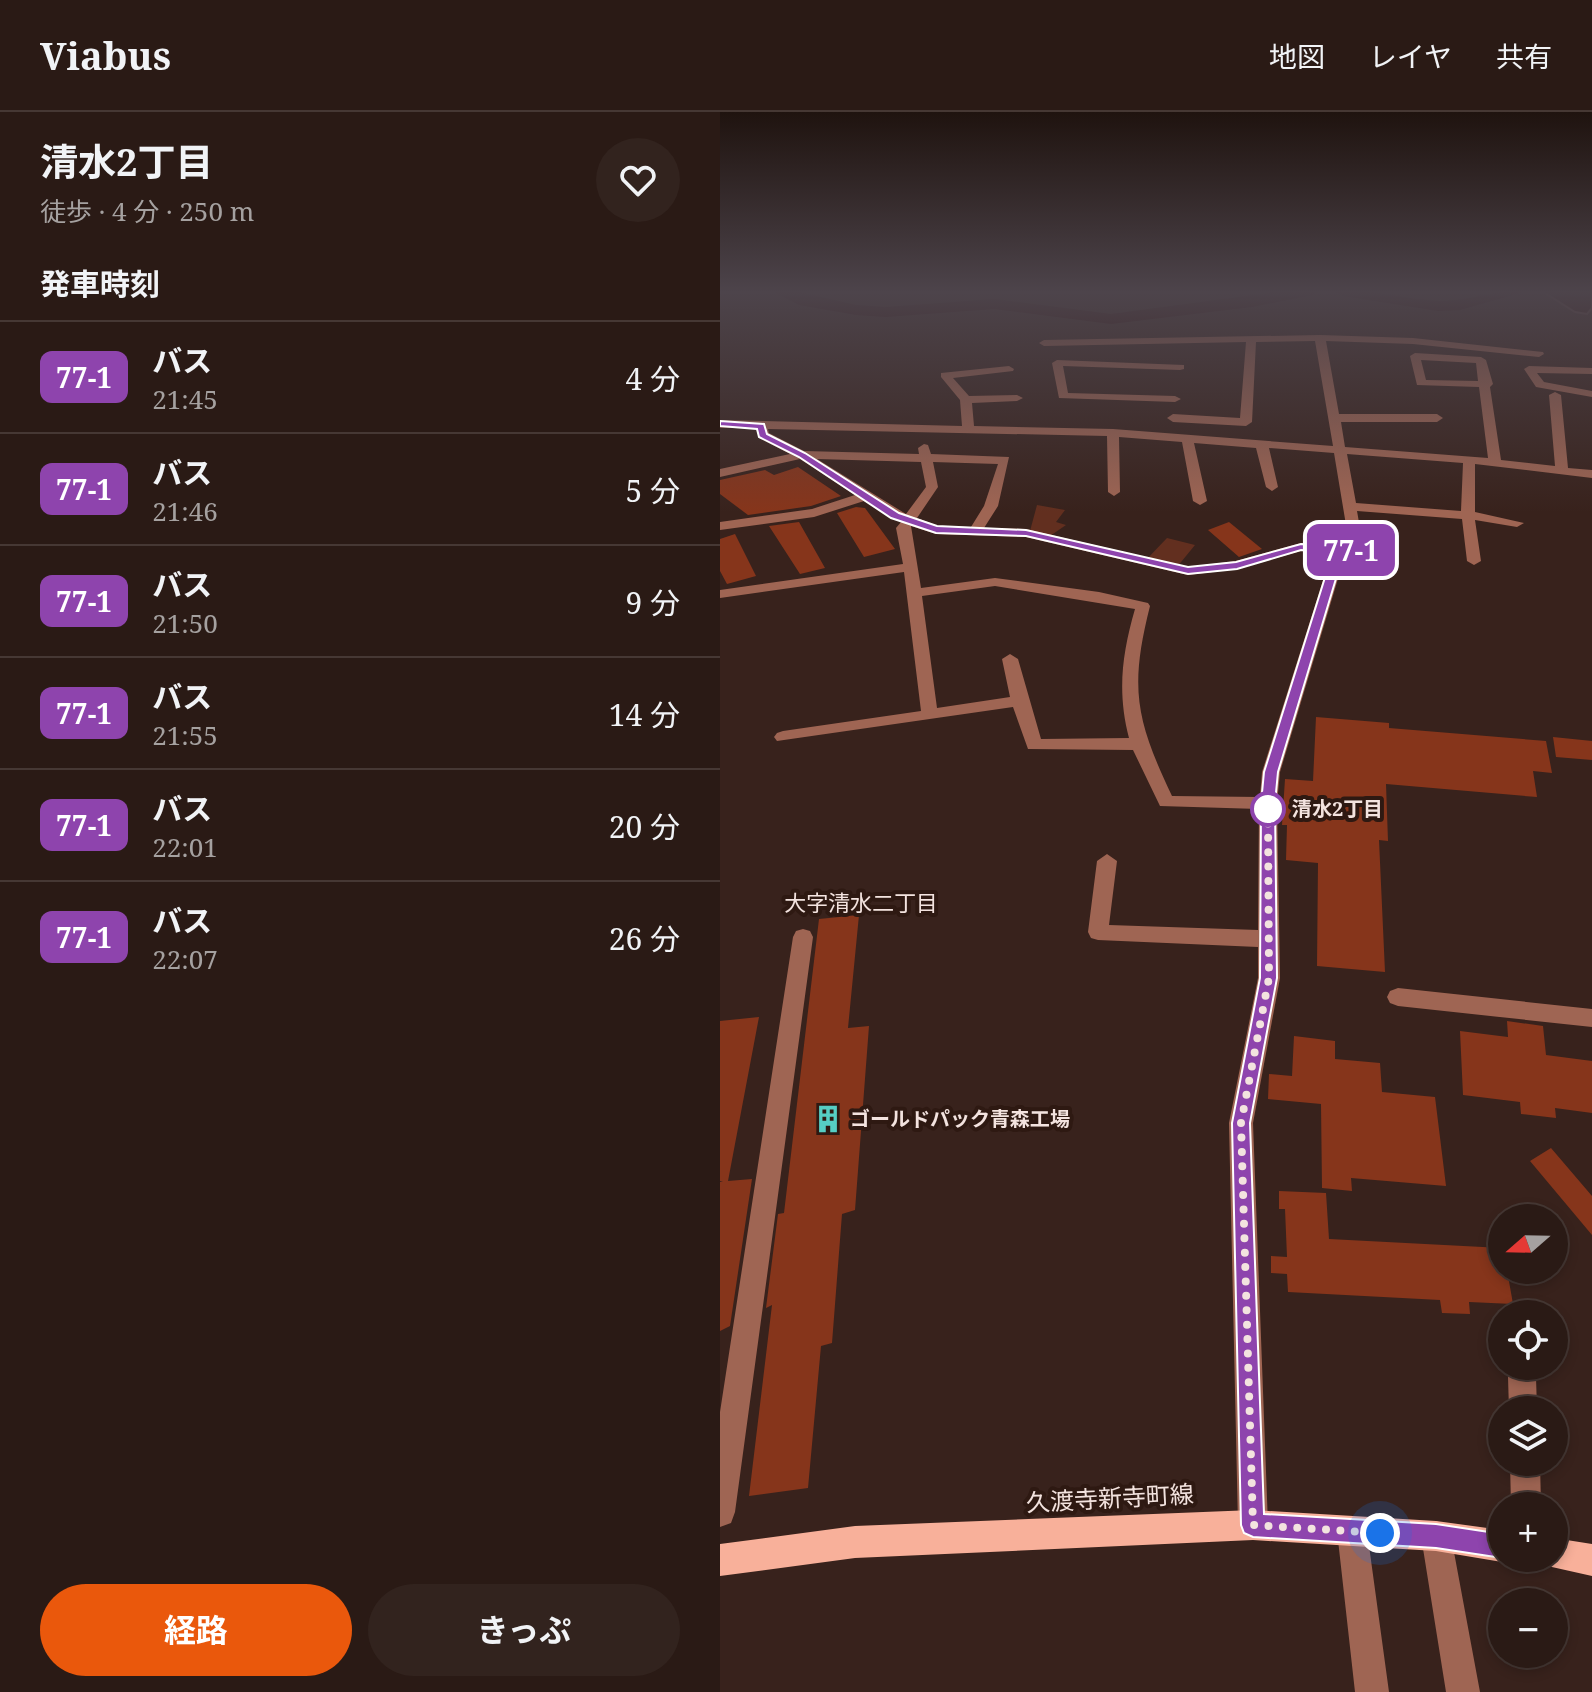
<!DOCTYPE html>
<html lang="ja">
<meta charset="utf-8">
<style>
:root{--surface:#2a1a15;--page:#32231e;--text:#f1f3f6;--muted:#a5a1a0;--line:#463834;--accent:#ea580c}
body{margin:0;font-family:"Noto Serif","Noto Sans JP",serif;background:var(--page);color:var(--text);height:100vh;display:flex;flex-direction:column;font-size:30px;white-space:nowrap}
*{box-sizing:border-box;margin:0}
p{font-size:26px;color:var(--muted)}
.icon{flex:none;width:44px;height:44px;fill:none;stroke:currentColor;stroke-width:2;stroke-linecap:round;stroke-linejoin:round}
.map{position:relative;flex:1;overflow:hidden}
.side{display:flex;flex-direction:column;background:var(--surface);width:720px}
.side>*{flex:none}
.badge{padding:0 16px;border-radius:12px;font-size:28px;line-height:52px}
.needle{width:52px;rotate:250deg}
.buttons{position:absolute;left:768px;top:1092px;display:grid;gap:16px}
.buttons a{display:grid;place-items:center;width:80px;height:80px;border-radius:50%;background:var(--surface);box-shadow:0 4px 12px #0003,0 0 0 2px var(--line);font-size:40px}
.you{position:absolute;width:40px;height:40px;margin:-20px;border:6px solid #fff;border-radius:50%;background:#1a73e8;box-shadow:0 0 0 12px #1a73e833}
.map>.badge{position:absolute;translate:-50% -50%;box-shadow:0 0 0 4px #fff}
h2{padding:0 40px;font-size:30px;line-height:72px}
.round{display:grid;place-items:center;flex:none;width:84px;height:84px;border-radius:42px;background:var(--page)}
.overview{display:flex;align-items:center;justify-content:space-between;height:136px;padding:0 40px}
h1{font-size:38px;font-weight:700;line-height:60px}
.primary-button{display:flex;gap:16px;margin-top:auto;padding:16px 40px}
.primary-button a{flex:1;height:92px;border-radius:48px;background:var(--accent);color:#fff;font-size:32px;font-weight:700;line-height:92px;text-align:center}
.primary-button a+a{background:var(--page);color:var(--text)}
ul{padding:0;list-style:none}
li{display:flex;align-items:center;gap:24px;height:112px;padding:0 40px;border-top:2px solid var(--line)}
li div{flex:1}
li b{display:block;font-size:30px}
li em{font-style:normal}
li .badge{min-width:88px;font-weight:700;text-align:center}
header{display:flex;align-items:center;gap:48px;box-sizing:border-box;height:112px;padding:0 40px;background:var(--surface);border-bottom:2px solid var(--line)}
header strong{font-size:38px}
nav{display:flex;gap:44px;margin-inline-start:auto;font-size:28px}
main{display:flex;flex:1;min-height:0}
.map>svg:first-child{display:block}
.green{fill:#622f1f}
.water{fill:#280100;stroke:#654543;stroke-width:2}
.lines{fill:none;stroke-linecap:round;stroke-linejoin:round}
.river{fill:#280100;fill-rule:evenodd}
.building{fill:#86351b}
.minor{fill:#9f6553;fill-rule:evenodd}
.major{fill:#f8b09a;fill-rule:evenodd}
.line{fill:#8e44ad;stroke:#fff;stroke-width:2}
.walk{stroke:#f3e3df;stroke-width:8;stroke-dasharray:0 14.4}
.stop-dot{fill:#fff;stroke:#8e44ad;stroke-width:4}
.labels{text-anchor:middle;stroke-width:8;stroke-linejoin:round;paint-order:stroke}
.stop-label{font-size:20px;font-weight:bold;fill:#f3e3df;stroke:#2e1912;text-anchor:start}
.poi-label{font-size:20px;font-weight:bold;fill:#f3e3df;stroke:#2e1912;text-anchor:start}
.neighbourhood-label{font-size:22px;fill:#f3e3df;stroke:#2e1912}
.near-street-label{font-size:24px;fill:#f3e3df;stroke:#2e1912}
</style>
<header>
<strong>Viabus</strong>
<nav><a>地図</a><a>レイヤ</a><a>共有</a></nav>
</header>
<main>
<section class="side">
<div class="overview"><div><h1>清水2丁目</h1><p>徒歩 · 4 分 · 250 m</p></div><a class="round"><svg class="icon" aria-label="heart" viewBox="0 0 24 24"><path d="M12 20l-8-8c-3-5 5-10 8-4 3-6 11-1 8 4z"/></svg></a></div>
<h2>発車時刻</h2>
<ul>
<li><span class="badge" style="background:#8e44ad;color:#fff">77-1</span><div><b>バス</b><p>21:45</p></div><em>4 分</em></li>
<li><span class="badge" style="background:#8e44ad;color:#fff">77-1</span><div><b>バス</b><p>21:46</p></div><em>5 分</em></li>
<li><span class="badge" style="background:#8e44ad;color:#fff">77-1</span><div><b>バス</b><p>21:50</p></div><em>9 分</em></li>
<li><span class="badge" style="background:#8e44ad;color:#fff">77-1</span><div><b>バス</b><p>21:55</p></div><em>14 分</em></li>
<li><span class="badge" style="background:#8e44ad;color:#fff">77-1</span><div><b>バス</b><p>22:01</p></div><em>20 分</em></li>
<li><span class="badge" style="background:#8e44ad;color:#fff">77-1</span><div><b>バス</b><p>22:07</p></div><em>26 分</em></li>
</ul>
<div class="primary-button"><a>経路</a><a>きっぷ</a></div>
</section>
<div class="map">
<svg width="872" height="1580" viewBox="0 0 872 1580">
<rect width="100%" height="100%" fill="#38221c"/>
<path class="green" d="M317,393l28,5 -9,12 10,3 -16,11 -20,-5z
M447,426l28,7 -18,22 -32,-6z"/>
<path class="water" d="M822,179h50v17l-5,6 -12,-2z"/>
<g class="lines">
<path class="river" d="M52,179h23l61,14 30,2 108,-8 117,15 172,-23h33l-3,4 -61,12 -141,17 -117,-15 -108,8 -30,-2 -57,-10z
M614,179c36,-3 70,9 106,10 30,0 57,-12 87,-10l-67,19 -22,1 -95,-15z"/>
</g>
<path class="building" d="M78,355l43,29 -30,10 -63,9 -28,-21v-14l45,-10 9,5z
M136,395l9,1 30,41 -31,8 -27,-44z
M79,410l26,46 -25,6 -31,-48z
M509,410l33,27 -23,8 -31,-27z
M15,422l21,42 -29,8 -7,-13v-32z
M596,605l73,6v5l157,13 6,32 -19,-2 4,26 -151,-13 2,57 -9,-1 6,132 -68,-6 1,-103 -32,-3 1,-35h-5l3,-46 28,2z
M833,625l39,4v19l-36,-3z
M139,803l-11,113 21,-2 -14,184 -13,4 -10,129 -11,3 -13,142 -59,8 23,-191 -6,3 12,-94 6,-1 35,-294z
M39,905l-31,164 24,-2 -22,147 -10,5v-149l3,-1h-3v-160z
M787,909l36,5 3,29 46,6v52l-37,-5 1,10 -35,-4 -1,-12 -57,-7 -3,-64 48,6z
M574,924l41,5v18l45,4 2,29 53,5 11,89 -95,-8 1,13 -30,-3 -1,-84 -53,-5 1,-25 23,2z
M831,1036l41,48v39l-62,-74z
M559,1079l47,2 3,46 173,9v22h5l6,34 -44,-2 1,12 -28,-1 -2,-13 -152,-8 -1,-18 -16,-1v-17l16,1 -2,-48h-6z"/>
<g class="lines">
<path class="minor" d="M600,223l93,3 130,14 1,2 -5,3 -126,-13 -87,-3 13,73h98l6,4 -6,4h-96l4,25 143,11 -9,-71 -62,-2 -7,-29 5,-3 66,4 5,3 7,24 -3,3 11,73 54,6 -6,-71 6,-3 6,3 7,73 24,2v8l-117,-14v48l49,11 -7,4 -42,-7 6,41 -7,4 -7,-4 -5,-42 -105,-8c6,33 6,37 -17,61l-60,200 -3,31 3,175 -27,145 15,402 -4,11 -11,4 -11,-4 -4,-11 -9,-402 29,-145v-31l-160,-7 -7,-2 -3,-6 9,-71 10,-7 10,7 -8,64 149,5 1,-121 -99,-3 -27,-56 -105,-1 -15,-42 -236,34 -3,-4 3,-4 6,-2 138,-20 -17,-139 -184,26v-8l183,-26 -7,-36 5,-6 -37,-21 -50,16 -94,13v-8l92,-13 43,-14 -55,-36 -80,18v-8l70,-15 -31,-16 -3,-10h-36v-8l242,6 -2,-26 -19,-23v-4l68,-7 5,3 -1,2 -60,7 16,18 48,-1 6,3 -6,3 -45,2 2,23 139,3 220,17 -18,-105 -59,1 -4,80 -6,4 -73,-4 -6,-4 6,-4 67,4 6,-76 -202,4 -5,-3 5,-3zM701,248l55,3 2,18 -52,-1zM48,317l339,7 1,56 6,4 6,-4 -1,-55 63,5 11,59 7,4 7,-4 -13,-58 62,5 10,39 6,4 6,-4 -9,-39 65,5 14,84 -1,8 -46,-2 -65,18 -48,6 -162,-38 -42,-1 14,-22 11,-49 -78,-3 -3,-9 -4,-1 -6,4 1,6 -115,-3 -35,-18zM627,342l116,9 -2,48 -105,-8zM97,347l104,3 5,25 -20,27zM213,350l65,2 -14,42 -13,21 -33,-1 -21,-8 21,-31zM191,414l25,8 90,3 162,38 49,-6 64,-18 41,3 -16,17 -64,201 -2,25 -88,-1c-36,-76 -43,-107 -22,-190l-2,-3 -49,-11 -104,-14 -74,10zM275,474l140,23c-13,45 -18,83 -6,129l-88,1 -23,-80 -8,-5 -8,5 8,38 -73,11 -15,-112z
M337,248l127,5v4l-4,1 -117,-4 5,27 107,3 6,3 -6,3 -116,-4 -7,-35z
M809,254l63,2v6l-55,-1 7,9 48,9v6l-56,-10 -12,-18z
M83,817l7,2 3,6 -78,575 -4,11 -11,4v-115l73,-475 3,-6z
M678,876l194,21v18l-194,-21 -8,-3 -3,-6 3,-6z
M809,1254l7,11 1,33h-28l-1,-33 4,-10z
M790,1350h30l1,44h-30z
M632,1404l11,4 4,11 22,161h-34l-18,-161 4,-11z
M716,1409l11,4 4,11 29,156h-34l-25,-156 4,-11z"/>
<path class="major" d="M533,1398l183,11 66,9v28h9l-9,4 -66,-11 -183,-11 -398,18 -135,18v-32l135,-18z
M834,1426l38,6v32l-49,-11 -3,-7h14z"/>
</g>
<linearGradient id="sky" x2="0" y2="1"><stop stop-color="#1f130f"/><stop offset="0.45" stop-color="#4d444b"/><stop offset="1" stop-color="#4d444b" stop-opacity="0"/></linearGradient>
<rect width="872" height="400" fill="url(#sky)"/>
<path class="line" d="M0,309l44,3 3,10 38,19 94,60 38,13 89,4 162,37 48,-5 65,-18 56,4v5l-19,19 -60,200 -3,31 2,175 -27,145 14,391 172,10 66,10 9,3 3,9 -3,8 -9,4 -66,-10 -183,-11 -9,-4 -3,-8 -9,-402 28,-145 1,-175 3,-31 63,-201 17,-18 -43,-3 -64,19 -49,5 -162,-38 -90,-3 -45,-15 -92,-61 -40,-20 -2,-8 -37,-3z"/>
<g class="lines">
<path class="walk" d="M548,697l1,169 -28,145 12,402 127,8"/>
</g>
<defs>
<symbol id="building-bare" viewBox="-9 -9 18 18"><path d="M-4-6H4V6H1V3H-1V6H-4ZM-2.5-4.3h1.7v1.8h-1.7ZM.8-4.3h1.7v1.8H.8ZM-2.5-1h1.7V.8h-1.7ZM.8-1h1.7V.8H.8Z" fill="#56cec4" stroke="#2e1912" stroke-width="2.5" paint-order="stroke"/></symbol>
</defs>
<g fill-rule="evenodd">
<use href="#building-bare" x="88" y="987" width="40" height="40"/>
</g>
<circle class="stop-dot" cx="548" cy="697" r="16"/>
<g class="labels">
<g class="stop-label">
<text x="572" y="704">清水2丁目</text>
</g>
<g class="poi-label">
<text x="130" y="1014">ゴールドパック青森工場</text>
</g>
<g class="neighbourhood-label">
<text x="141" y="799">大字清水二丁目</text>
</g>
<g class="near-street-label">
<text transform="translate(390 1387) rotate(-3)" y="8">久渡寺新寺町線</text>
</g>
</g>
</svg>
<div class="buttons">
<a><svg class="needle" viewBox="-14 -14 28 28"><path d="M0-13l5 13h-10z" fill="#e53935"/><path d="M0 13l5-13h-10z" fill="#a5a1a0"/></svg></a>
<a><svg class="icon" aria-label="locate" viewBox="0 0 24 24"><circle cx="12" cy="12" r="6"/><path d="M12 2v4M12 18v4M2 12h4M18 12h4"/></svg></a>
<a><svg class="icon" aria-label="layers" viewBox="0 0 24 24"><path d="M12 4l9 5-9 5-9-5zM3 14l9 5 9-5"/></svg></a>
<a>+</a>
<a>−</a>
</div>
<div class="you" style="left:660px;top:1421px"></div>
<b class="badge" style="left:631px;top:438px;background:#8e44ad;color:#fff">77-1</b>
</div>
</main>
